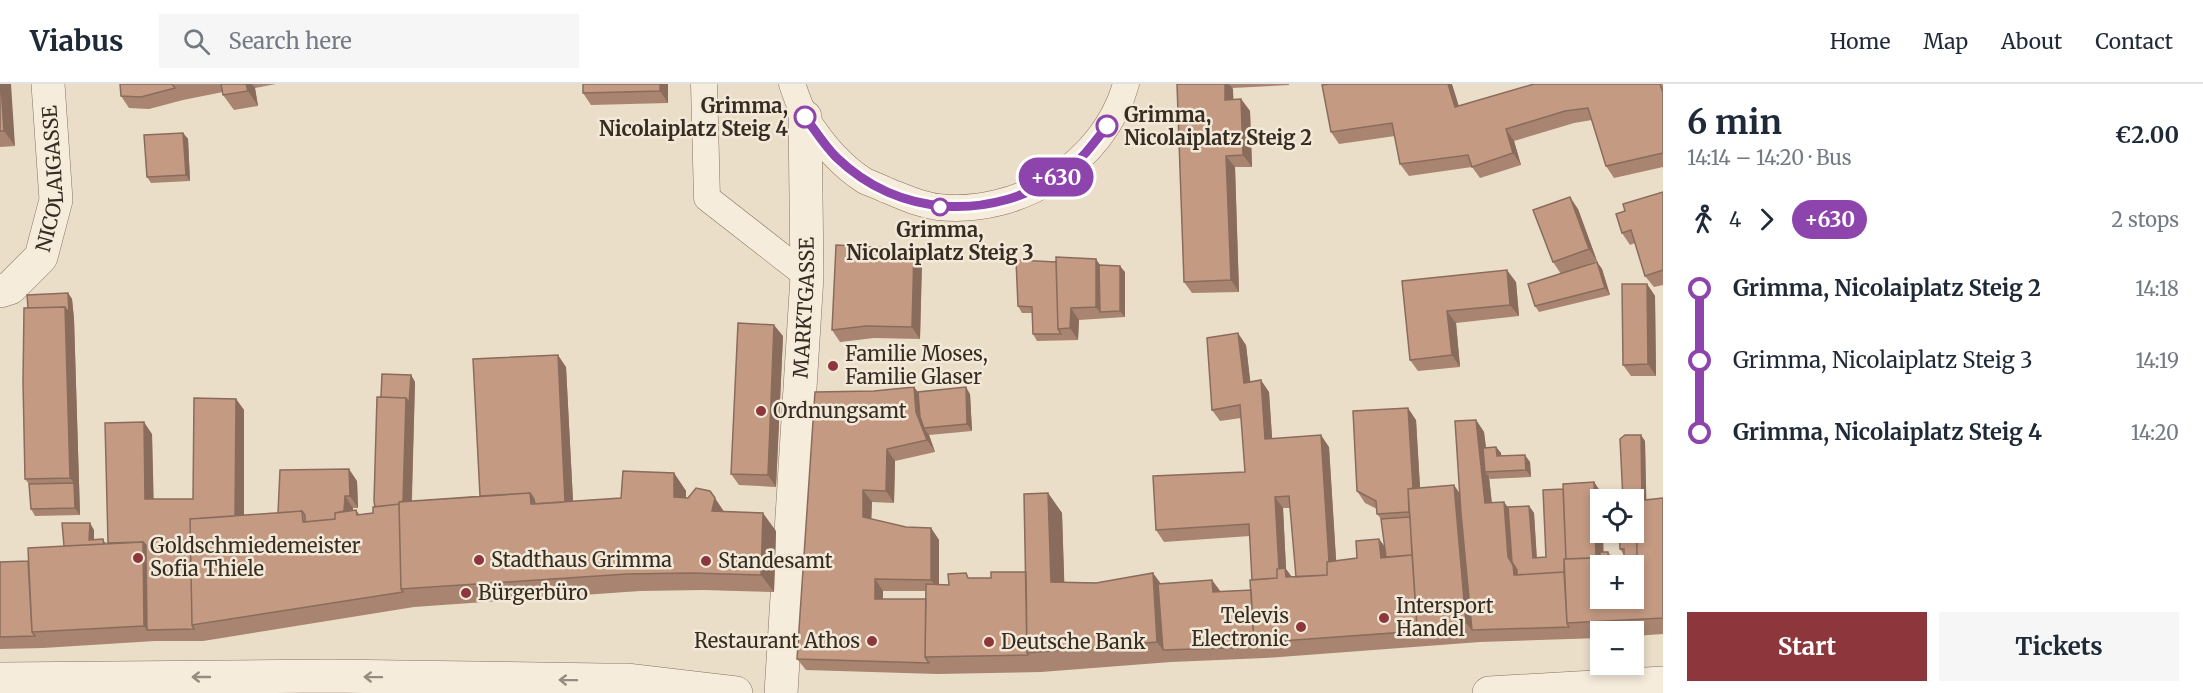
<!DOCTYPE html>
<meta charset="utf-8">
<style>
:root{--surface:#fff;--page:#f6f6f7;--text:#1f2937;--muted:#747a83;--line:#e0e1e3;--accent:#8d363c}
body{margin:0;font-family:Merriweather,serif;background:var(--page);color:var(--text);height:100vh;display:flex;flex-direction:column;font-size:22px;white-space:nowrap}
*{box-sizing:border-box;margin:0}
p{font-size:20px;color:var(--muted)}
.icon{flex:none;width:33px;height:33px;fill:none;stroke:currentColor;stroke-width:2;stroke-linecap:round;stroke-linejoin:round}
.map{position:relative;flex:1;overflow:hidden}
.side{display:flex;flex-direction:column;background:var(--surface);width:540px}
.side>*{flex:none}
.badge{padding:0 12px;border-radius:20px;font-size:21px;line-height:39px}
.fabs{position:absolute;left:1590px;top:405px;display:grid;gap:12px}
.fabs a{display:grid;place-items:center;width:54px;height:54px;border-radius:0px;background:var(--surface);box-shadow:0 3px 9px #0003;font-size:30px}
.map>.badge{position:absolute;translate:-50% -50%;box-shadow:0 0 0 3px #fff}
.legs{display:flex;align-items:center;gap:9px;height:66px;padding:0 24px;font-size:20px}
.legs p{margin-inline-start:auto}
.headline{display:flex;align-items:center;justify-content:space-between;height:102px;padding:0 24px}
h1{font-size:33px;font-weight:700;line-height:45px}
.button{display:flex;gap:12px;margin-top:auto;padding:12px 24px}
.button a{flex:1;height:69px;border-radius:0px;background:var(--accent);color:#fff;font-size:24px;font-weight:700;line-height:69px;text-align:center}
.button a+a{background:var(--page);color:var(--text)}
ul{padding:0 24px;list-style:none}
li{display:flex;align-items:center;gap:21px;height:72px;font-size:22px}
li i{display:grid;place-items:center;width:9px;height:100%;margin:0 8px;background:currentColor}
li i::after{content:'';width:15px;height:15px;margin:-8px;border:4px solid;border-radius:50%;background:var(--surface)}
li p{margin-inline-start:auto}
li:first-child i{background:linear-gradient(#0000 50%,currentColor 0)}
li:last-child i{background:linear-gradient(currentColor 50%,#0000 0)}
header{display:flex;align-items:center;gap:36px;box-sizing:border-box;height:84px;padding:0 30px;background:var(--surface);border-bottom:2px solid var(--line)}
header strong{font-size:28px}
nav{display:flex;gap:33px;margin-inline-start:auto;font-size:21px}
.search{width:420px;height:54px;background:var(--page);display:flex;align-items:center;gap:15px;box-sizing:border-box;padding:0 21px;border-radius:0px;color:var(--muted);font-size:22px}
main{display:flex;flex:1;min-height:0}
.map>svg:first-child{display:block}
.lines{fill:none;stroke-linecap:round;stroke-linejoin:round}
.service-casing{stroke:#857160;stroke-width:27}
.minor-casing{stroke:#857160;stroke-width:34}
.service{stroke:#f6ecdc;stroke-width:26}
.minor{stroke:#f6ecdc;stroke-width:33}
.wall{fill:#a98471;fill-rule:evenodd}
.shaded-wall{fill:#896c5c}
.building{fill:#c49a83;stroke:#896c5c;stroke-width:1.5;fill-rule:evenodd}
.oneway{stroke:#968c7f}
.line-1-casing{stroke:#fff;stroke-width:14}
.line-1{stroke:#8e44ad;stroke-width:9}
.stop-1-dot{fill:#fff;stroke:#8e44ad;stroke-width:3}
.poi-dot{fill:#8d363c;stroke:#f2e9d8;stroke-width:2}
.labels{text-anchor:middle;stroke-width:5;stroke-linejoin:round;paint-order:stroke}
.stop-label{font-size:20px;font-weight:bold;fill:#372b22;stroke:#f2e9d8;text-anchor:end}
.street-label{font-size:20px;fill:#372b22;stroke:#f2e9d8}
.poi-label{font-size:20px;fill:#372b22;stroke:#f2e9d8;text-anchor:start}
</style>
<header>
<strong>Viabus</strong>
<div class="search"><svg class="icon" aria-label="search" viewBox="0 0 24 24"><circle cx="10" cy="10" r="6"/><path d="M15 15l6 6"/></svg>Search here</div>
<nav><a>Home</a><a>Map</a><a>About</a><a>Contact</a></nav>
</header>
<main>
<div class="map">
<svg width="1663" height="609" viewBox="0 0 1663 609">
<rect width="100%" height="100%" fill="#eadec9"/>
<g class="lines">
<defs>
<path id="service" d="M704,0l3,114 100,78
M792,0c4,11 8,24 14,34 15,24 35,48 59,63 7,3 15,6 21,9 18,7 34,15 52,17 81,9 166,-44 188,-123"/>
<g id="minor">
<path id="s1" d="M0,207l10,-3 31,-31 15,-57 -8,-116"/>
<path d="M0,595l329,-3 276,4h21l110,13"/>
<path id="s2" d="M781,609l26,-417 -2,-159"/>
<path d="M1489,609l174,-10"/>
</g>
</defs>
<use href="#service" class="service-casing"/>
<use href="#minor" class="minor-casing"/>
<use href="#service" class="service"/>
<use href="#minor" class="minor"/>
</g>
<path class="wall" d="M0,0l15,62 -15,1z
M120,0h156l-21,4 3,18 -24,4 -11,-15v-3l-40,8 -34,9 -20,-1 -8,-12z
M668,0v19l-77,2 -8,-12z
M1177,0h112v1l-57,3 1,12 8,-1 9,12 2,56h-17l4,125 -47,1 -8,-11z
M1663,0v83l-49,11 -8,-12 -14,-46 -18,3 -60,18 7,24 -41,13 -8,-11 -63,9 -9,-12 -5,-28 -56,8 -8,-12 128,-26z
M183,49l5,6 2,42 -39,2 -4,-6z
M1663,108v93l-9,2 -9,-11 -10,-33 -5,2 -8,-12 3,-22z
M1578,125l19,52 -30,11 30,-10 5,7 8,26 -71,17 -4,-6 26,-32 -8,-12z
M914,165l8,12 -2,78 -46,-1 -34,4 -8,-12z
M1056,178l43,3 26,7v45l-46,3 -1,20 -41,1 -4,-7 -1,-21h-10l-4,-7z
M1402,197l114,1 3,34 -63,7 4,44 -42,4 -8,-11z
M1647,200l8,12 1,80h-25l-8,-11z
M68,209l4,6 2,20 6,196 -45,1 -4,-7 -2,-25 -4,-5 3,-171z
M783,252l-7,151 -37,-2 -8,-11z
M1246,261l4,37 19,10 3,47 57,8 7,114 21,-3 22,-19 6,8 -4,-28 -4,-5v-5l-12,-6 -8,-12 59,-71 4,68 39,5 17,-73 8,12 2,16 10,-1 5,6v3l29,6 1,15 -41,2 -1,-2 3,26 16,4 21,-1 5,7 3,45 9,-1 17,-68 31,-7 8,12 1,58h5l4,5h12v-2l-4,-6 25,-108 1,59 17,-2v136l-29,2v-4h-34v6l-120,4 -215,16 -94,4 -130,10 -104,2 -131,-4 -9,-11 77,-268 40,-4 4,5 52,2 2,37 -43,4 6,17 -40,9 -1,42 -22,-1 -1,17 35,8 25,1 8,12v44l10,1 21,-7h21l35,-6 22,-79 14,20 2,69 97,2 59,7 31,-1 1,-10 -2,-44 -86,6 -8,-12 89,-58 -4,-54 -21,3 -8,-11zM1283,424h7l6,69h-4l-6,-8zM883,507h43v8h-43z
M566,283l7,134 48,-3 53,-25 12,18v7l90,33 -2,61 -71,-2 -63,1 -226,16 -211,34h-48l-112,7 -43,1v-87l28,-1 36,-15 30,-16v9l14,4 44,-109 1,65h40l43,-100 8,11v105l34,-2 79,-32 1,27h-5v2h3l4,5 13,-2 2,-6 6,-110 30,-22 4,7 -3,119 68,-5z"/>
<path class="shaded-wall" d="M1,0h10l4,62 -11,-15z
M246,0h6l3,4 3,18 -10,-15z
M660,0h8v19l-8,-12z
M1225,0h4l4,5 1,23 -9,-12z
M1448,0h4l11,35 -8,-12z
M1241,15l9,12 2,56 -9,-12z
M1506,45l8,12 7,24 -8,-12z
M183,49l5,6 2,42 -4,-6z
M1226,72l9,11 4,125 -8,-12z
M1570,113l8,12 19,52 -8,-12z
M914,165l8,12 -2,78 -8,-12z
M1096,175l8,12 -4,41 -4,-5z
M1597,178l5,7 8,26 -5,-7z
M1120,182l5,6v45l-5,-6z
M1507,186l9,12 3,34 -9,-11z
M1647,200l8,12 1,80 -8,-12z
M68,209l4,6 2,20 6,196 -5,-7 -1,-25 -4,-5 -5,-171z
M1071,224l8,12 -1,20 -8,-12z
M1447,227l9,12 4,44 -8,-12z
M774,241l9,11 -7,151 -8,-12z
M1238,249l8,12 6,50 -8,-12z
M558,271l8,12 8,153 -9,-12z
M411,291l4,7 -4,137 -11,-15 6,-106z
M1261,296l8,12 4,59 -8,-12z
M914,303l8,12 2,29 5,7 6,17 -8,-12 -11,-28z
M966,303l4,7 2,37 -5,-7z
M236,315l8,11v121l-9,-12z
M1408,324l8,12 9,150 -11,-59z
M1476,336l8,12 5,40h-4l4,5 4,38 -8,-12z
M144,338l8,12 2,77 -9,-12z
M1321,351l8,12 9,143 -8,-11z
M1641,351l4,6 3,130 -5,-6z
M1496,363l5,6 1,10 -5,-7z
M887,365l8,12 -1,42 -8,-12z
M1525,371l5,7 1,15 -5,-7z
M349,385l8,12 1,27 -8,-12z
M674,389l12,18v24l-12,-18z
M1594,398l8,12v6h-2v32h3l1,34 -8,-5z
M1454,401l13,19 5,126 -6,-7z
M863,406l9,12 -1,27 -8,-12z
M530,409l12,17 -11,-6z
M1048,409l14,20 3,89 -14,-20z
M345,412l8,12 -1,19 -8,-12z
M1275,413l8,11 3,61 10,14 -17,-1z
M715,414l12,18 -15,-5z
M1504,418l9,12 8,62 -7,-1 -6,-18z
M1529,422l5,7 3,52 -4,-7z
M763,429l13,18 -2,61 -13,-17z
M90,439l4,7v16l-5,-6z
M931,444l8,12v51l-8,-11z
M1379,455l11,15 1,12 -10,-8z
M143,458l11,15 -7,73 -3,-4z
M1153,489l14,19 -4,58 -6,-8z
M875,495l8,12v20l-8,-12z
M1212,496l9,12h-8z"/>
<path class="building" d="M0,0h1l3,47h-4z
M120,0h52l3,4 -34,9 -20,-1z
M221,0h25l2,7 -25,4z
M583,0h77v7l-77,2z
M1177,0h48v16l16,-1 2,56 -17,1 5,124 -47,2z
M1329,0h119l7,23 79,-23h126l3,9v60l-57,13 -18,-58 -23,3 -59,18 7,24 -41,14 -4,-12 -68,9 -8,-41 -61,9 -9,-47z
M183,49l3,42 -39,2 -3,-42z
M1663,108v78l-18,6 -14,-46 -9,3 -6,-19 9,-3 -2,-7z
M1570,113l19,52 -36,13 -20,-52z
M836,161l78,4 -2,78 -46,-1 -34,4z
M1056,173l40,2v48l-25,1 -1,20 -12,1z
M1016,176l40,2 2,67 3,5h-28l-1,-27 -14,-1z
M1597,178l8,26 -70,18 -7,-22z
M1099,181l21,1v45l-20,1z
M1507,186l3,35 -63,6 5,44 -42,5 -8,-79z
M1622,200h25l1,80 -25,1z
M68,209l1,20 -4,-6 -37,1 -1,-13z
M65,223l5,171 -45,1 -2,-97 1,-74z
M738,239l36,2 -6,150 -37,-1z
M1238,249l6,50 17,-3 4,59 56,-4 8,127h-2v13l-31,2 -7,-81 -14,1 4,72h-2v9l-25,2 -3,-56 -93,6 -3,-54 92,-4 -5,-67 -28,5 -5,-72z
M558,271l7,147 -30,2 -1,-5 -4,-6 -50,3 -7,-137z
M382,290l29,1 -2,28 -3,-5 -25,-1z
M914,303l2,25 11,28 -40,9 -1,42 -23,-1v27l43,10 25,1v52l-56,-1v20h51l-1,58 4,6 -132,-4 18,-267 59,-1z
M966,303l1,37 -43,4 -4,-11 -2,-25z
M377,313l29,1 -3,103 -4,1v2l-24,3 -1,-6z
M194,314l42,1 -1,117 -45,3 2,106 2,4 -47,1 -1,-85 -3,-3 -35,1 -3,-120 39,-1 1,77h48z
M1408,324l5,80 -5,1 1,23 -32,2 -1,-13 -19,-10 -4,-80z
M1476,336l9,83 19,-1 4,55 5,8 1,10 50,-3 3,51 2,4 -97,3 -11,-117 -6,-92z
M1625,351h16l1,66h-6l1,55 -13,1v-8h-4l-1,-17h15v-32h-11l-3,-61z
M1496,363l1,9 28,-1 1,15 -41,2 -2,-24z
M349,385l1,27h-5l-1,15 -9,2v6l-30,3v-7l-3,-4 -24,2 2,-43z
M623,387l51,2v24l14,1 8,-10 14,3 5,7 -3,13 51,2 -2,62 -70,-2 -64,1 -226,15 -2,-87 131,-9 1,11 90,-6z
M1594,398l2,76 -30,1 -3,-75z
M74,399l1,25 -44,1 -2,-25z
M1454,401l12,138 -49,4 -9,-138z
M1563,405l3,70h-2v13l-47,3v-5l-5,-8 -4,-55 21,-1 4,52 13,-1 -3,-67z
M1048,409l3,89 45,1 57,-10 4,69 -130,11 -3,-159z
M1663,414v120l-96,5 -3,-64 73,-3 -1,-55zM1600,482h34v32h-34z
M399,420l2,85 2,3 -211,33 -2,-106 112,-8 1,11 32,-3v-6l21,-3 1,5 16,-2v-6z
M1410,433l2,38 -26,2 -5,-38z
M62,439h28l-1,17 14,-1 1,5 -40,2z
M1379,455l2,19 31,-3 5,72 3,4 -166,12 -4,-63 27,-2v-9l8,-1 1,9 41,-2v-13l30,-4 -1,-17z
M143,458l1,84 -112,6 -4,-84z
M1600,468h8v5l-8,1z
M28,477l4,71 3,4 -35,1v-75z
M991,488h35l1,81 1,2 -103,2 1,-73 23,1 -1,-11 18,-1 2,5h23z
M1212,496l1,12 38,-2 3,53 3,4 -94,3 -5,-66z"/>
<defs><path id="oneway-shaft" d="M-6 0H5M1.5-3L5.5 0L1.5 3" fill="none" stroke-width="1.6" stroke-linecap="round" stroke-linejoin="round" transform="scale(1.5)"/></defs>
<g class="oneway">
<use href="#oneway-shaft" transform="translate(201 593) rotate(180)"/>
<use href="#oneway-shaft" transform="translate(373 593) rotate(-179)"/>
<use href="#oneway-shaft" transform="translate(568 596) rotate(-179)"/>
</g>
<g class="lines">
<defs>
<path id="line-1" d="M805,33c10,13 19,28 31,40 63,61 155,65 227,16 18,-12 31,-30 44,-47"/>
</defs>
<use href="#line-1" class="line-1-casing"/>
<use href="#line-1" class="line-1"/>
</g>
<g class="stop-1-dot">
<circle cx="805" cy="33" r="10"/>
<circle cx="1107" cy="42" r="10"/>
<circle cx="940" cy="123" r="8"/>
</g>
<g class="poi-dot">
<circle cx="833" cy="282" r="6"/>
<circle cx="761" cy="327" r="6"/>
<circle cx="138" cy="474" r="6"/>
<circle cx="479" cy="476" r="6"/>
<circle cx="706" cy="477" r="6"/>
<circle cx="466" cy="509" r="6"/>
<circle cx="1384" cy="534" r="6"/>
<circle cx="1301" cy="543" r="6"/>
<circle cx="872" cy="557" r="6"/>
<circle cx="989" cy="558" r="6"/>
</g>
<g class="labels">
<g class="stop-label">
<text x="788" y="29">Grimma,<tspan x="788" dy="23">Nicolaiplatz Steig 4</tspan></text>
<text x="1124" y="38" text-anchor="start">Grimma,<tspan x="1124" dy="23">Nicolaiplatz Steig 2</tspan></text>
<text x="940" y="153" text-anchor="middle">Grimma,<tspan x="940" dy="23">Nicolaiplatz Steig 3</tspan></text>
</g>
<g class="street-label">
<text dy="7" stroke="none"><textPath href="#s1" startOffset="134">NICOLAIGASSE</textPath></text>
<text dy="7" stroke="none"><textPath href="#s2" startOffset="386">MARKTGASSE</textPath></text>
</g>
<g class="poi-label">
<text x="845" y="277">Familie Moses,<tspan x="845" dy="23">Familie Glaser</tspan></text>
<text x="773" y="334">Ordnungsamt</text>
<text x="150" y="469">Goldschmiedemeister<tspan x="150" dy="23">Sofia Thiele</tspan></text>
<text x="491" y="483">Stadthaus Grimma</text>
<text x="718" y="484">Standesamt</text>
<text x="478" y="516">Bürgerbüro</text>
<text x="1396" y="529">Intersport<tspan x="1396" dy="23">Handel</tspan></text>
<text x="1289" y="539" text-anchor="end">Televis<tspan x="1289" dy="23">Electronic</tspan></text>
<text x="860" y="564" text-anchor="end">Restaurant Athos</text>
<text x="1001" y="565">Deutsche Bank</text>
</g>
</g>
</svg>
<div class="fabs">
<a><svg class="icon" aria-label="locate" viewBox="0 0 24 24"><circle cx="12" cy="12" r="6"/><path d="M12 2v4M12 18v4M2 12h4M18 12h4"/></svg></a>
<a>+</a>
<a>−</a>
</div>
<b class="badge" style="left:1056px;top:93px;background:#8e44ad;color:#fff">+630</b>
</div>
<section class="side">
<div class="headline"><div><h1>6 min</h1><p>14:14 – 14:20 · Bus</p></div><b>€2.00</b></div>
<div class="legs"><svg class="icon" aria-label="walk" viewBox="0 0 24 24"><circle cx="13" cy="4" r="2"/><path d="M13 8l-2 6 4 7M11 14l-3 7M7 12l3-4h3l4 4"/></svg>4<svg class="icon" aria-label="forward" viewBox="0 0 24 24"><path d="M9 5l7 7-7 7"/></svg><b class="badge" style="background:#8e44ad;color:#fff">+630</b><p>2 stops</p></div>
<ul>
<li><i style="color:#8e44ad"></i><b>Grimma, Nicolaiplatz Steig 2</b><p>14:18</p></li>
<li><i style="color:#8e44ad"></i><span>Grimma, Nicolaiplatz Steig 3</span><p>14:19</p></li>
<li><i style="color:#8e44ad"></i><b>Grimma, Nicolaiplatz Steig 4</b><p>14:20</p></li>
</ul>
<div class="button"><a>Start</a><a>Tickets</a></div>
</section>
</main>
